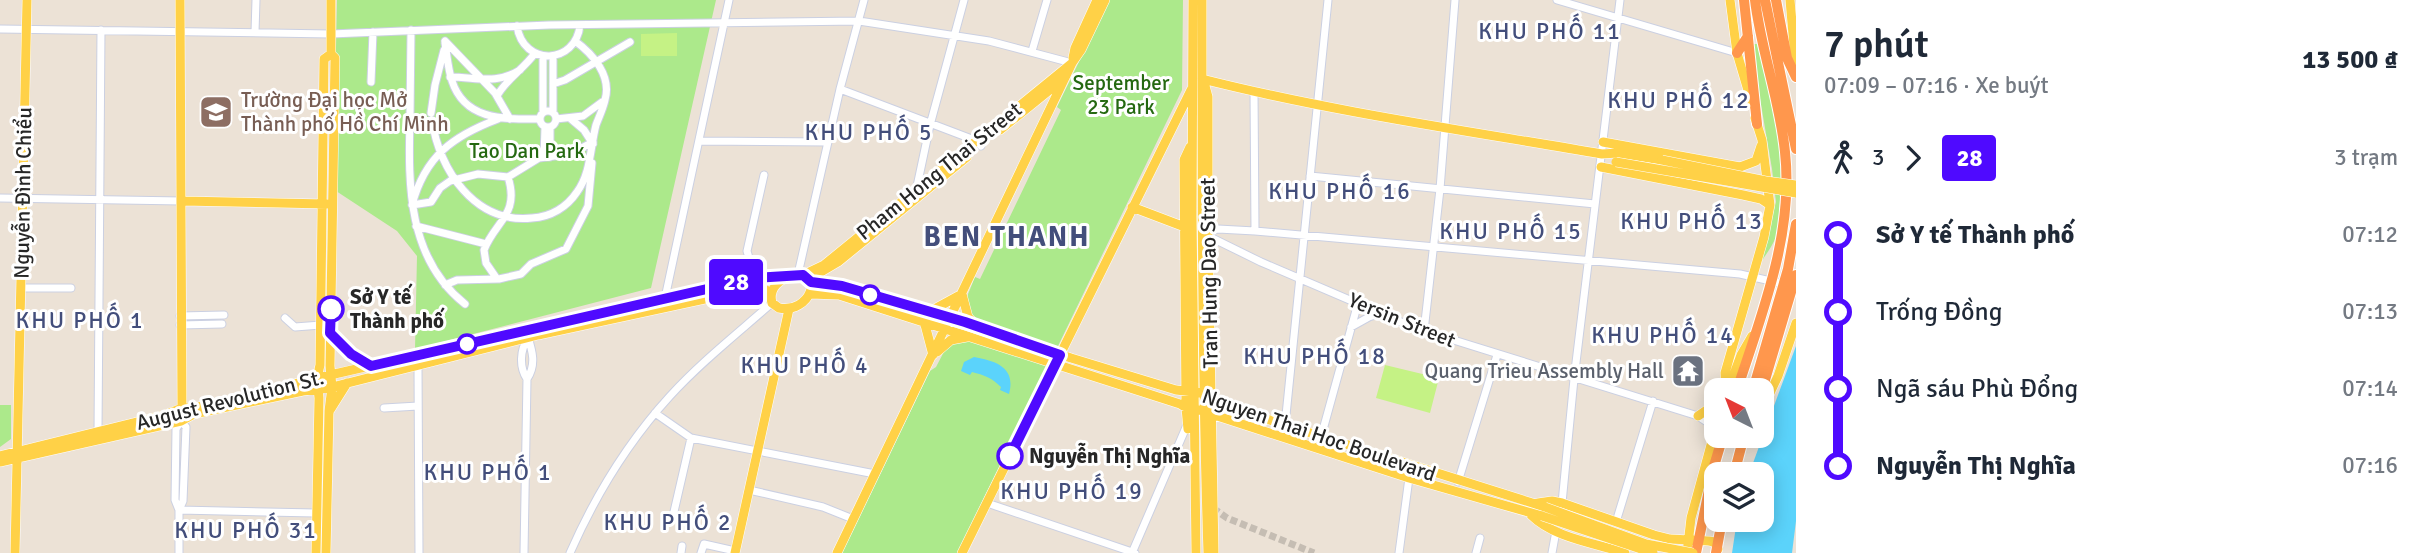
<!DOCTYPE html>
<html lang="vi">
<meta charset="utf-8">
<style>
:root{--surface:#fff;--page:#f6f6f7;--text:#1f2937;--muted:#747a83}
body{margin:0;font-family:Signika,sans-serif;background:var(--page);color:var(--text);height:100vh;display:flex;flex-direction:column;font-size:26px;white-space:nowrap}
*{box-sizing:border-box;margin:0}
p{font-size:23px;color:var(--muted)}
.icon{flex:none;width:38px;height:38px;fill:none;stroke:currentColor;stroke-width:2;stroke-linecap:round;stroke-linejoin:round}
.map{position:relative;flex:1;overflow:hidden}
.sheet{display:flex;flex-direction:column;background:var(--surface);width:630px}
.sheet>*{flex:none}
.badge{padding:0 14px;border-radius:5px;font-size:24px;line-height:46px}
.needle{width:46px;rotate:318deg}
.controls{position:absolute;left:1704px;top:378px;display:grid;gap:14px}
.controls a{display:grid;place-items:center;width:70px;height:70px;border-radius:14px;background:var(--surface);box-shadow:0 4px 18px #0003;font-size:35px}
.map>.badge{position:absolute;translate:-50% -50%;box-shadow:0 0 0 4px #fff}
.legs{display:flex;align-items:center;gap:10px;height:77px;padding:0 28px;font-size:23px}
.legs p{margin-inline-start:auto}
.headline{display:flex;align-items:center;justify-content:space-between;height:119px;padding:0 28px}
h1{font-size:38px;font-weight:600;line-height:52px}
ul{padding:0 28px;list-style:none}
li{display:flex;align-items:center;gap:24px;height:77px;font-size:26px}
li i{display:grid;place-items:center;width:10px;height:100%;margin:0 9px;background:currentColor}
li i::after{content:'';width:18px;height:18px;margin:-9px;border:5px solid;border-radius:50%;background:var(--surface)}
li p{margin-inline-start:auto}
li:first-child i{background:linear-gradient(#0000 50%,currentColor 0)}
li:last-child i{background:linear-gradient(currentColor 50%,#0000 0)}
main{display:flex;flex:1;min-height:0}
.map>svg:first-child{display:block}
.green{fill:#ace98b}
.pitch{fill:#c5f285}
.water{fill:#5bd3fb}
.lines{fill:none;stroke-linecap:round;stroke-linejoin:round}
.minor-tunnel{stroke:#c5bdb3;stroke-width:7;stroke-dasharray:7 3.5;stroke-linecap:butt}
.minor-casing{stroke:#cbd0e2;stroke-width:9}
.major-casing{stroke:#fff;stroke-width:10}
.highway-casing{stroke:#fff;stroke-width:12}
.minor{stroke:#fff;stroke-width:7}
.major{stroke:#ffd147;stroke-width:9}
.highway{stroke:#ff974d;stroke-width:10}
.major-bridge-casing{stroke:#fff;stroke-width:10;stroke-linecap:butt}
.major-bridge{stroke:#ffd147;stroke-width:9}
.line-1-casing{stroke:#fff;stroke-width:16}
.line-1{stroke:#4f0aff;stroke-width:10}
.stop-1-dot{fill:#fff;stroke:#4f0aff;stroke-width:3.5}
.labels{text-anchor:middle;stroke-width:6;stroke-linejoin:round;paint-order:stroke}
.park-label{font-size:21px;fill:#256911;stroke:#fff}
.education-label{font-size:21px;fill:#785e54;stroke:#fff;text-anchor:start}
.street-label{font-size:21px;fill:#272727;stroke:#fff}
.stop-label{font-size:21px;font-weight:bold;fill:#272727;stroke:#fff;text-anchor:start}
.worship-label{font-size:21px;fill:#5b616d;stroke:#fff;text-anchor:end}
.neighbourhood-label{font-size:23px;letter-spacing:2px;fill:#434e7b;stroke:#fff}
.district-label{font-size:28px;font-weight:bold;letter-spacing:2px;fill:#434e7b;stroke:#fff}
</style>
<main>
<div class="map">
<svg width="1796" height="553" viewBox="0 0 1796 553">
<rect width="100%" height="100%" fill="#ece2d6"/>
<path class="green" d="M337,0h379l-65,288 -236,61 2,-93 -20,-25 -64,-42z
M1109,0h74l-1,90 -124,256 -4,1 -81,-27 -7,-21 9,-22 5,2 81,-169 -4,-3z
M1754,44h3c15,61 39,130 19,192 -3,10 -11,19 -16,28l16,-62 -4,-33 -14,-82z
M965,339l84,26 -92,188h-115l88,-182 6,-4 11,-21z
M0,405h11v34l-11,8z"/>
<path class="pitch" d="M677,33v23h-36v-22z
M1385,365l54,13 -9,35 -54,-15z"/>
<path class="water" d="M1796,346v175l-4,32h-60l5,-33h25v-46h-13z
M974,357c23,4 42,11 35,37l-9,-4 1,-3c-9,-9 -17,-12 -29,-15l-2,3 -9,-4 3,-9z"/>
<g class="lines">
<path class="minor-tunnel" d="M1213,508l14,10 87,35"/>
<defs>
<path id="minor" d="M1557,0l180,53
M517,26c6,41 59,39 63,-1
M0,29l331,5 218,-9 310,-4 130,20 83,22
M255,32l1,-32
M445,41l50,52 15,26
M445,43c2,12 3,26 7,38 13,40 53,38 87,38
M1032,51l15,-51
M450,77c27,0 46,8 70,-7
M371,82l2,-50
M553,84l12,-4 65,-38
M840,89l137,52 4,5
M1254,91l1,140
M497,96c9,-17 27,-27 38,-43
M540 119a8 8 0 1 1 16 0a8 8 0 1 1-16 0Z
M543,112v-56
M553,112v-56
M431,113l4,-28 9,-35
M410,117l1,-87
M498,119c-45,17 -73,37 -86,86l19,-3 9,-14 10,-7 28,-7 30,3 31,-19 31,-4 23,-12
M556,119l27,-3 19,-14
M571,119l13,11 9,14
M410,120c-2,66 -2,139 55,184
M432,120c7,50 43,104 100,98 19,-1 35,-11 45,-26 14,-19 13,-44 19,-67 3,-8 7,-16 9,-25 7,-24 -12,-46 -30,-59
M699,141l129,1
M544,157l1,-30
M550,157v-30
M1310,176l285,28
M916,191l14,-66 34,-125
M0,198l182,3
M416,226l70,18
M1204,232l14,-3 37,2 485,43 44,10
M1208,236l53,26 154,66 283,88 9,6 7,10
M798,274l42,-185 24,-89
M755,278l-8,-27 17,-76
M497,279l-11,-16 -2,-13c11,-29 36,-35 24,-73
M445,285l12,-5 42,-1 22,-5 10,-10 35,-15 22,-43 4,-43
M22,288h49
M665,298l64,-298
M180,316l44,-1
M285,318l10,9 26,-2
M180,325l42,-1
M1351,327l18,-10 13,-4
M1424,331l16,-142 15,-189
M418,366l1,187
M527,379c10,-15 5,-29 0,-45
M384,408l34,-2
M655,413l36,25 184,36
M1285,425l43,-425
M98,432l3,-402
M1321,437l37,-134
M1173,455l16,2
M1458,482l39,-127
M749,490l74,17 30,12
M987,503l148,50
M1562,503l12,-124 46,-379
M179,510l137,3
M179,510l-4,-10 1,-71 5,-8
M673,516l18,-78
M1616,522l37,-121
M179,553v-43l4,-9 3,-74 -5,-6
M524,553l3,-174c-8,-12 -7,-29 1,-41
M570,553c25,-57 58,-111 100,-157 31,-34 68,-63 102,-93
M681,553l1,-7
M701,553l3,-9 31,7
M1132,553l55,-128
M1399,553l10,-75
M1476,553l4,-15
M1552,553l4,-22"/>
<path id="major" d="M180,0l2,411
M1193,0l-1,216 4,337
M1202,0c0,185 0,369 6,553
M1730,0l7,53 15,51
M1790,0l6,68
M1073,58l2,-10 22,-48
M1202,79c131,33 267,52 400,75l16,-1 44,7
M1205,86l3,11v139l6,317
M1000,130l62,-50
M1603,142l137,25 16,-6 5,-15
M1601,167l142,28 18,4 9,6
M182,201l145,3
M1132,207l58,22
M793,275c33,-4 17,39 -14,33l-7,-5c-4,-15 8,-24 21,-28z
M803,275l21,-10 247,-201
M816,275l22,-13 129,-105
M811,282l31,4 135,40 94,32 105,32 27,3 15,10 67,22 260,82
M810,294l29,1 341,109c9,7 20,4 31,10l198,64 133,38
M962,294l6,23 7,7
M929,312l33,-18
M924,321l9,34
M330,333l21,21 20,12
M937,352l14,-12 16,-3
M1726,390l-1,-17 39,-136 6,-32 -8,-65 -7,-22
M1728,390l13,-35 11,-19
M330,410l17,-27
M1762,410l16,-34 18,-53
M1698,416l13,-9 6,-16
M1188,429l-2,-21 -2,-248 6,-13
M0,456l165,-41 17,-7h11l35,-7 89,-23 438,-100 11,-2 22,1
M0,462l181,-41 13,-7 109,-23 29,-4 206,-52 213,-46 12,-1 8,5
M1538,503l14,-2 10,2 92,32 16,4 39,2 5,1 4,7
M1531,515c23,23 64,28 94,38
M15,553l12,-553
M316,553l3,-155 -2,-20 3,-13 4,-306 7,-5
M326,553l3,-142 3,-24 -2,-21 5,-308 -4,-4v-54
M735,553l54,-244
M837,553l235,-490 9,-13 24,-50
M962,553l229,-463
M1687,553l4,-35 26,-95"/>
<path id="highway" d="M1744,0l13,124
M1765,0l31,149
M1776,0l11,58 9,19
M1737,53l11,-17
M1737,390c25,-77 57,-156 48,-238 -5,-52 -24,-101 -30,-152
M1753,390l35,-121 8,-45
M1762,390l34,-115
M1734,474l10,-38
M1696,553l18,-87 9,-30
M1716,553l6,-33"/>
</defs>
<use href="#minor" class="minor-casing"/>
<use href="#major" class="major-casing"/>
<use href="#highway" class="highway-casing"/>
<use href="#minor" class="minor"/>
<use href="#major" class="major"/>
<use href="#highway" class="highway"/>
<defs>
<path id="major-bridge" d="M1662,160l104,21 30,4
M1616,162l180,31
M1545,507l101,37 47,9
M1542,516l111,37"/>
</defs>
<use href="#major-bridge" class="major-bridge-casing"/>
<use href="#major-bridge" class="major-bridge"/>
</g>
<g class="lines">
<defs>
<path id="line-1" d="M331,309l-1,24 21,21 20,12 384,-88 48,-3 8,7 31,4 123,36 95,33 -50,101"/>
</defs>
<use href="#line-1" class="line-1-casing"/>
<use href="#line-1" class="line-1"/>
</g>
<defs>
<symbol id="university-square" viewBox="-11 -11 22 22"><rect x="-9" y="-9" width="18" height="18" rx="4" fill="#8d6e63" stroke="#fff"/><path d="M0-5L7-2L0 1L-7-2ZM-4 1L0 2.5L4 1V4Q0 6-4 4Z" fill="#fff"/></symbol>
<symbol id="temple-square" viewBox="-11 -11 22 22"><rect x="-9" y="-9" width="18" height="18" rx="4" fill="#6b7280" stroke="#fff"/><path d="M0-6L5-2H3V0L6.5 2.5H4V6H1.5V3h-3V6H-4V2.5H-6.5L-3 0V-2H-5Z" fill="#fff"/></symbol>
</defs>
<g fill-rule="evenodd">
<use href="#university-square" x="197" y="93" width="38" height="38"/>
<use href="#temple-square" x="1669" y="352" width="38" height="38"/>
</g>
<g class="stop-1-dot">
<circle cx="870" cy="295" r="9"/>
<circle cx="331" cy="309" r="12"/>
<circle cx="467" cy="344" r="9"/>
<circle cx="1010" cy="456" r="12"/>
</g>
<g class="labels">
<g class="park-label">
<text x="1121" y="90">September<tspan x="1121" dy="24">23 Park</tspan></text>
<text x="527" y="158">Tao Dan Park</text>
</g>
<g class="education-label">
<text x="241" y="107">Trường Đại học Mở<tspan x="241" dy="24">Thành phố Hồ Chí Minh</tspan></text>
</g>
<g class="street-label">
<text transform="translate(939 171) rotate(-39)" y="7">Pham Hong Thai Street</text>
<text transform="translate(23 193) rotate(-89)" y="7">Nguyễn Đình Chiểu</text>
<text transform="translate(1209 273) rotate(-91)" y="7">Tran Hung Dao Street</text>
<text transform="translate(1402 320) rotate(22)" y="7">Yersin Street</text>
<text transform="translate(230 400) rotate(-14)" y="7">August Revolution St.</text>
<text transform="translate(1319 435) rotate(19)" y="7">Nguyen Thai Hoc Boulevard</text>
</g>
<g class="stop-label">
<text x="350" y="304">Sở Y tế<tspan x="350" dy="24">Thành phố</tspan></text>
<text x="1029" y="463">Nguyễn Thị Nghĩa</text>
</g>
<g class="worship-label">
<text x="1664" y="378">Quang Trieu Assembly Hall</text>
</g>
<g class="neighbourhood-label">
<text x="1550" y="39">KHU PHỐ 11</text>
<text x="1679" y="108">KHU PHỐ 12</text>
<text x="869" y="140">KHU PHỐ 5</text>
<text x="1340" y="199">KHU PHỐ 16</text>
<text x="1692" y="229">KHU PHỐ 13</text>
<text x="1511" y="239">KHU PHỐ 15</text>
<text x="80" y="328">KHU PHỐ 1</text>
<text x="1663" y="343">KHU PHỐ 14</text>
<text x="1315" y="364">KHU PHỐ 18</text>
<text x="805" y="373">KHU PHỐ 4</text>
<text x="488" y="480">KHU PHỐ 1</text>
<text x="1072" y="499">KHU PHỐ 19</text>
<text x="668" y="530">KHU PHỐ 2</text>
<text x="246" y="538">KHU PHỐ 31</text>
</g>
<g class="district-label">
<text x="1007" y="246">BEN THANH</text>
</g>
</g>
</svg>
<div class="controls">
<a><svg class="needle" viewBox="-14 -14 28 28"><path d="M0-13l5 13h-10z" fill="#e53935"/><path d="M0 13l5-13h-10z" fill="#747a83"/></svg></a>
<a><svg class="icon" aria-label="layers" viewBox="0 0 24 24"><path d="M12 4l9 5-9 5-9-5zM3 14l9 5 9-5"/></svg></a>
</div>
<b class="badge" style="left:736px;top:282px;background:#4f0aff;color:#fff">28</b>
</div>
<section class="sheet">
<div class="headline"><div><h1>7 phút</h1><p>07:09 – 07:16 · Xe buýt</p></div><b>13 500 ₫</b></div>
<div class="legs"><svg class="icon" aria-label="walk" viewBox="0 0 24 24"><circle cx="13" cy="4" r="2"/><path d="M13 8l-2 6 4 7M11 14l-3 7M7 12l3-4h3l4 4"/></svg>3<svg class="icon" aria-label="forward" viewBox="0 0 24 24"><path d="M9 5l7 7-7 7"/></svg><b class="badge" style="background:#4f0aff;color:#fff">28</b><p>3 trạm</p></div>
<ul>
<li><i style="color:#4f0aff"></i><b>Sở Y tế Thành phố</b><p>07:12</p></li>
<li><i style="color:#4f0aff"></i><span>Trống Đồng</span><p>07:13</p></li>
<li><i style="color:#4f0aff"></i><span>Ngã sáu Phù Đổng</span><p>07:14</p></li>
<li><i style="color:#4f0aff"></i><b>Nguyễn Thị Nghĩa</b><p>07:16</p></li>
</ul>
</section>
</main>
